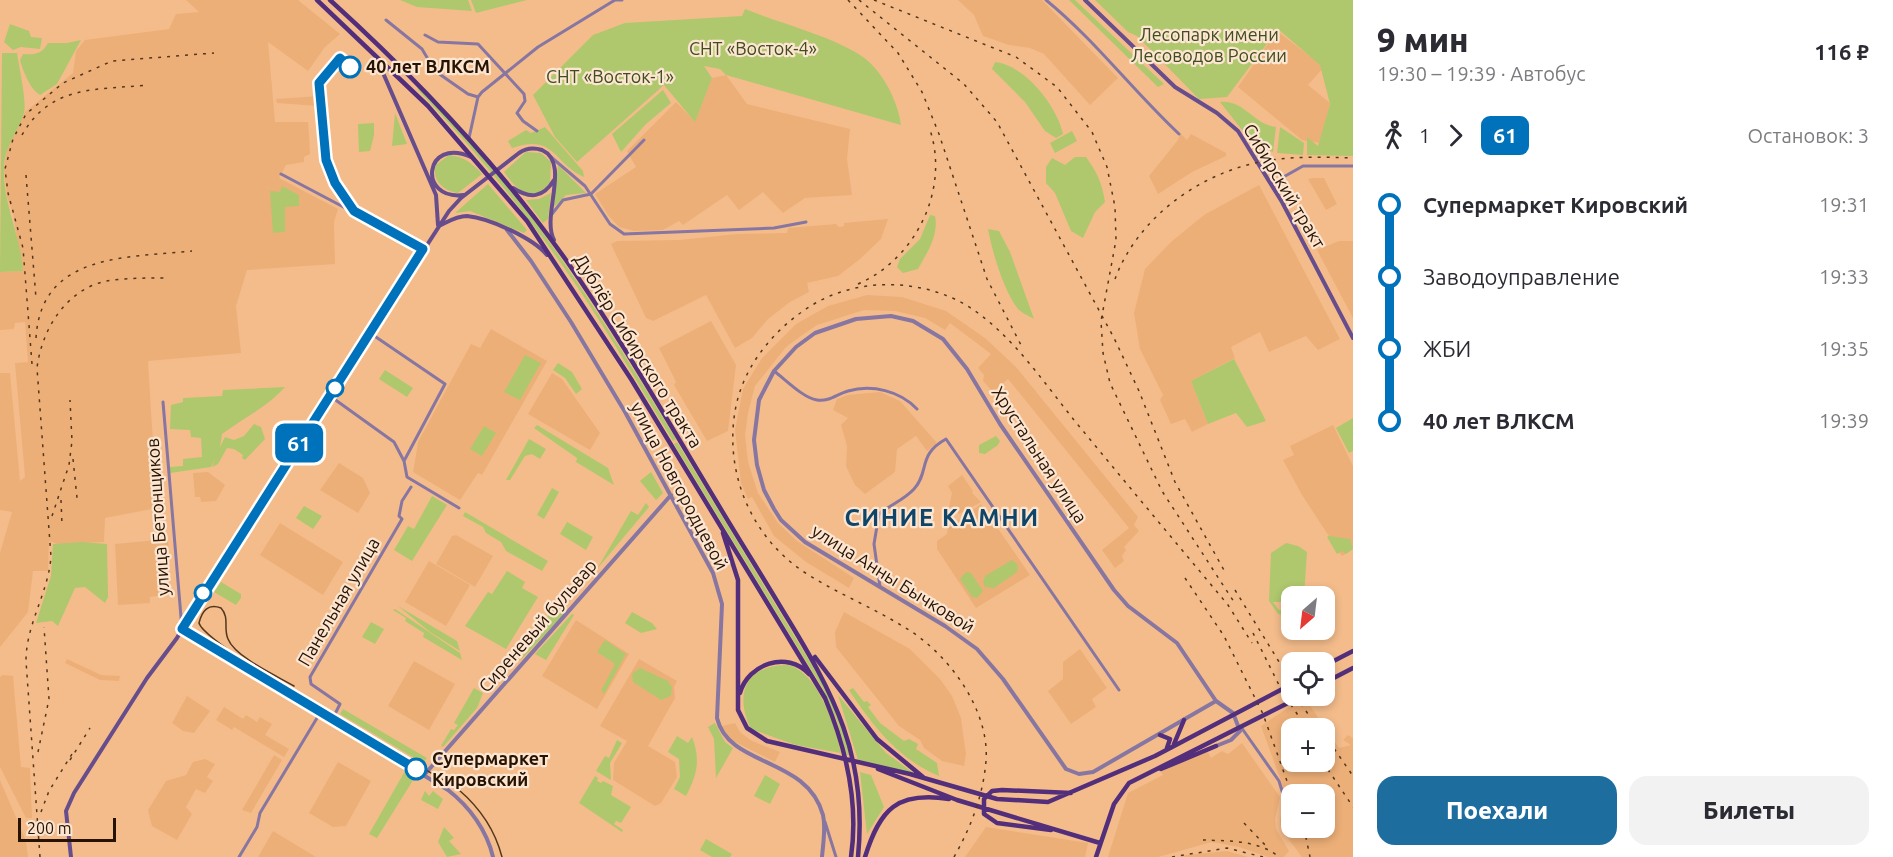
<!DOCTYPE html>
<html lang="ru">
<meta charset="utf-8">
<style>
:root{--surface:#fff;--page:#f2f2f3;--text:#2b2b33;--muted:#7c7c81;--accent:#1e6d9f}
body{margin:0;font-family:Ubuntu,sans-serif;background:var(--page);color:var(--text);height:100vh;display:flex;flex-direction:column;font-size:22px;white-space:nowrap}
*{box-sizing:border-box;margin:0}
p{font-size:20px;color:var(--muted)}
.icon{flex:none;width:33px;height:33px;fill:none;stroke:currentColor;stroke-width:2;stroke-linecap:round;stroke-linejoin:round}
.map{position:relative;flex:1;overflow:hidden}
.details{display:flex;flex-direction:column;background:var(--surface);width:540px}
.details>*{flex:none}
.badge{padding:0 12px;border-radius:9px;font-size:21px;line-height:39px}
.needle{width:39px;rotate:208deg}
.fabs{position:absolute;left:1281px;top:586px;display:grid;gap:12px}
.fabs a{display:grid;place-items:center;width:54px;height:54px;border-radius:12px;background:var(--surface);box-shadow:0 3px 9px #0003;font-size:30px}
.scale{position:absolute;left:18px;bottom:15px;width:98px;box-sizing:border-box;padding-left:6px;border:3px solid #271301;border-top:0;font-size:16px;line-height:21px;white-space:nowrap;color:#271301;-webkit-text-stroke:4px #fce5d1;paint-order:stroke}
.map>.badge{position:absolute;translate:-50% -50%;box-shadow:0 0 0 3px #fff}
.legs{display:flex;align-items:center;gap:9px;height:66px;padding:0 24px;font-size:20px}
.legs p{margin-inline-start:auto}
.summary{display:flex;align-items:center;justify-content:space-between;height:102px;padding:0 24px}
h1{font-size:33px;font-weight:800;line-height:45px}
.action{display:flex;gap:12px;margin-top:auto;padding:12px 24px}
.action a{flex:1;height:69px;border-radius:18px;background:var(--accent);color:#fff;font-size:24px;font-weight:800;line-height:69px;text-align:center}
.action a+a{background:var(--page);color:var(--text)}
ul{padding:0 24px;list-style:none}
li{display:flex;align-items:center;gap:21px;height:72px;font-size:22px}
li i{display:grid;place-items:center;width:9px;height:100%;margin:0 8px;background:currentColor}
li i::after{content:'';width:15px;height:15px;margin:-8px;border:4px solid;border-radius:50%;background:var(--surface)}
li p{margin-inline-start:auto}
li:first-child i{background:linear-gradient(#0000 50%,currentColor 0)}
li:last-child i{background:linear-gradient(currentColor 50%,#0000 0)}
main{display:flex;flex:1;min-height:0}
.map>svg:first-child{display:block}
.built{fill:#edaf78;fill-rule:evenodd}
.green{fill:#afc86d}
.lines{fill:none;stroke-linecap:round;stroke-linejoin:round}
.minor{stroke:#8776a1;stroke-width:3}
.tertiary{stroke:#8776a1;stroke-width:4}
.secondary{stroke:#674d8c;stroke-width:4}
.primary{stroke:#522e7b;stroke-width:4.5}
.tram{stroke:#52371e;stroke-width:1.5}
.rail{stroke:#52371e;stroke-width:1.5;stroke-dasharray:3 6;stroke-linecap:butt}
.line-1-casing{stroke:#fff;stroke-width:14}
.line-1{stroke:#0072bc;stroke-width:9}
.stop-1-dot{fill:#fff;stroke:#0072bc;stroke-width:3}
.labels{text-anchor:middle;stroke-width:4.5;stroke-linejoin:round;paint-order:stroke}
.park-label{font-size:18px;fill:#414d1e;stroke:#fce5d1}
.stop-label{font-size:18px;font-weight:bold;fill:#271301;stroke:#fce5d1;text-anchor:start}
.street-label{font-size:18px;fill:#271301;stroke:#fce5d1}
.district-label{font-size:24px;font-weight:bold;letter-spacing:1.5px;fill:#0f4568;stroke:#fce5d1}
</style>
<main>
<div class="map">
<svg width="1353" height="857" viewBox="0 0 1353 857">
<rect width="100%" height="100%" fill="#f4bc8b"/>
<path class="built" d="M186,0h112l42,34 -15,13 -17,24 -40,-29 7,80h33l1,12 1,20 -6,3v5l-18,3 -7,13 59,31 -4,13 1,42 -88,6 -11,36 5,47 -93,8 9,147 -52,10 -1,24 -46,2 -9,-3 -1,30h-15l-5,41 -28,35v-94l12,-41 -12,-2v-137h10l10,108 5,-4 -10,-114 13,-1 -3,-40 -10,1 -1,6 -14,1v-58l22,-1 -9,-58 -6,-16 -3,-27 3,-21 18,-37 48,-39 3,-22 9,-11 84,-11 7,-15 23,-2z
M958,0h84l76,78 -28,27 -46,-51 -14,-6 -21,-3 -26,-9 -9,-21z
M1277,31l47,36 -16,18 22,18 -10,40 -18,-3 -64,-53z
M726,75l21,29 103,25 -3,30 5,36 -47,3 -22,15 -20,-21 -24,18 -12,-15 -44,30 -4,-4 -16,9 -29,1 -15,-4 -11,-12 -13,-21 41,-27 -9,-16 49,-49 19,19 17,-43z
M319,96l-1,10 -41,-3 -1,-4z
M1180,133l7,7 4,-6 35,19v3l-34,16 -34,22 -9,-18 29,-36z
M1312,178h12l13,26 -11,6 -18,-31z
M1259,185l81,154 -22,11 -12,-14 -37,16 -9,-20 -29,15 4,11 -44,23 17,43 -16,8 -7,-13 -14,5 -11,-24 3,-5 -23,-46 -6,-36 11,-44 26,-27 33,-27z
M888,219l-7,20 -21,20 -22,17 -31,7 2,9 -19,10 -22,17 -16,19 -17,10 -29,-53 -53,26 -7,-3 -35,-74 6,-3 62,-1 58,-6 50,-1 1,-5 48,-4 3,3 5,-1v-3z
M1339,241h14v77l-36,-68z
M867,295l35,2 44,14 39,27 31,29 122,150 -4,8 5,6 -15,16 2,3 -4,6 2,5 -9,7 -13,-18 27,-22 -121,-149 -15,13 -10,-11 1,-6 -6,-7 13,-14 -41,-31 -5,7 -20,-12 -30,-7 -31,-1 -47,15 -16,11 -15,11 -31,39 -7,27 -3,22 3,27 10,31 20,30 19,18 57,37 -5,10 -43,-26 -32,-26 -22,-39 -4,2 -7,-16 -6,-53 8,-41 19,-31 34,-34 32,-18z
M711,321l25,44 -8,66 -21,10 -33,-56 2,-3 -17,-34z
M491,329l56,32 -65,114 -4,-2 -18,27 -47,-28 3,-17 2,-13 53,-98 9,4z
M552,373l10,6 38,54 -10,17 -62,-36z
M880,392l20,9 37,42 -10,8 -11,-15 -19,13 -2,23 -30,22 -10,-9 -9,-19 1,-20 -6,-21 7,-7 -15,-8 4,-11 11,-4z
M1333,425l20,41v83l-11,7 -40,-61 -19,-35 11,-5 -4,-9z
M339,463l24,15 7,15 -12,20 -38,-23z
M208,472l17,13 -9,16 -15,1 -1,-5h-5l-2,-24z
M962,475l11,16 -1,2 9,9 -22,12 -4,-6 -6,-1 3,-14 -4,-7z
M981,504l49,71 -54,33 -39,-59v-8l10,-7 1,-6z
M280,523l63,39 -20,33 -63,-40z
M456,535l37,21 -18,31 -39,-23 16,-28z
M168,539l3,55 -21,3v6l-32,2 -3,-61z
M429,561l41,24 -24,41 -41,-24z
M844,612l66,37 30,30 12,17 9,22 5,36 -2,12 -22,-5 -18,-13 -4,-8 -21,-14 -63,-79 -1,-15z
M576,620l53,34 -32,55 -55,-33z
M1080,649l27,39 -15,11 4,8 -25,17 -23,-33 15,-12v-17z
M67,659l34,16 19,1 -1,5 -19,-1 -35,-17z
M639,659l38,22 -3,6 1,11 -27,48 27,16 2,15 -16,26 -6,3 -42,-26 1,-17 13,-22 -27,-15z
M414,661l41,23 -26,46 -41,-24z
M3,675l10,1 8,91 9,1 2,50h-6l-26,-51v-90z
M187,696l23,15 -16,22 -11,-2 -11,-8z
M1304,697l35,51 12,-3 -8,-5 5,-5 5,3v119h-51l-21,-28 -1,-8 5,-29 -24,-66zM1292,729h32v33h-32zM1292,795h32v33h-32z
M224,707l19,12 3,-4 11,7 3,-5 12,7 -7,11 24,14 -5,8 -50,-30 -2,3 -16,-10z
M735,723l5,9 12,9 28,11 -5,10 -44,-22 -9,-14z
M1242,743l38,54 -5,22 1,10 13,22 -5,6h-16l-29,-10 -27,-5 -54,15h-50l20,-64 35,-18 -2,-3 46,-22 4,8 11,-7 6,3z
M274,755l8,5 -31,53 -9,-3z
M205,759l10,5 -8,13 6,4 -8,12 -9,-4 -10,18 6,7 -15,26 -25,-14 -4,-16 18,-29 20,-6 7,-13z
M338,762l33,19 -25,45 -13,1 -24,-14z
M0,780l26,61 2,16h-28z
M986,827l102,16 -3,14h-120z
M273,831l43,26h-58z
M1227,851l21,6h-67l4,-2z"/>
<path class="green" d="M400,0h68l4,11 -55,-4z
M471,0h56l-51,13z
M1069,0h6l89,84 -6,3z
M1095,0h258v156l-46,-1v-18l11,9 12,-42 -10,-39 -42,-36 -51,68 -28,2 -62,-63 -9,-4z
M745,9c34,14 86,27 115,46 22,14 38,46 41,70l-175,-50 -6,-6 -16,-3 8,12 -17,44 -31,-37 -87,77 -22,-25 -22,-42 60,-60 32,-12 117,-7z
M10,24l19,7 2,6 11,1 -2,11 -19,-2 -8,3 -9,-8z
M81,40l-24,44 -17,11c-10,-6 -17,-24 -20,-35l3,-6c12,1 19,0 25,-11h19z
M2,53h15c2,14 10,48 7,60 -6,21 -20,32 -20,57 -1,34 17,67 19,101l-23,1z
M995,62c30,3 62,44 68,72l-7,4 -11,-7 -20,-29 -33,-33z
M419,87c41,43 80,87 116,135 51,69 96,143 141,217l-3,2c-32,-52 -63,-106 -97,-156 -48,-70 -101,-135 -159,-196z
M663,90l8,13 -25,21 -25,28 -9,-18z
M1220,102c24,-3 34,23 56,25l-3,25 -19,-7z
M395,113l12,31 -15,2z
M374,123v12l-4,16 -11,1 -1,-28z
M545,127l38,44 1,6c-31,-14 -29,-44 -72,-29l-4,-7 18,-11 5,3z
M1280,127l24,16 -1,12 -26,-2z
M1072,131l5,10 -22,12 -5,-10z
M526,152l15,1 10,9 -1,20c-18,24 -34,7 -46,-10z
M449,155c16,2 23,8 33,19l-24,19c-14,-2 -27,-13 -22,-28z
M1075,157h11c11,15 16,26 19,45l-10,10 -12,26 -12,-7 -16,-38 -9,-10v-16l6,-9 13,7z
M558,165l28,28 -20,2 -12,12z
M488,184l39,46 -3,3 -54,-22 -15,2z
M282,186l17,9v11l-14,1v25l-12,1 -3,-42 10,1z
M551,193l-3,26 -5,4 -17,-23 13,-1z
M930,215l5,1c4,19 -8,37 -17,53l-15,4 -6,-6 3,-8 20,-20z
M988,229l11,2 11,21 24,67c-5,-3 -12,-6 -16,-10 -14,-17 -26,-58 -30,-80z
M525,355l16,8 -21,37 -16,-8z
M1234,359l32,62 -19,6 -11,-14 -28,11 -17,-43z
M558,363l14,9 10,17 -6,5 -11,-16 -12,-8z
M385,370l28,18 -6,9 -28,-18z
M285,387c-18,20 -41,31 -63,47l-2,13 5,-10 9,3 10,-4 10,-12 7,3 4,12 -20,21 -3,-2 1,-3 -9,-6 -7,-1 -9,16 -6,3 3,-9 -4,9 -41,6v-6l13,-1v-7l19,-2 -1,-19 -10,-1 -1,-7 -20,-1 1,-24 12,-3v-4l39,-2 1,-6z
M1353,418v33l-4,2 -13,-25z
M537,425l71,43 6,17 -38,-23 1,-4 -43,-30z
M484,426l12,7 -14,23 -12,-7z
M996,436l4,5 -2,4 -13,9 -6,-1v-8z
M529,439l17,10 -6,10 -8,-5 -7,2 -15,24h-4z
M677,442l153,253 21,60h-4l-10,-34 -14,-32 -149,-245z
M651,472l12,21 -7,7 -16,-19z
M552,488l7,4 -15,27 -7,-4z
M432,496l15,9 -35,56 -18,-11 14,-24 6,3z
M646,503l3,4 -52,62 34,-58 7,4z
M304,506l18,10 -9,13 -17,-11z
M465,512l83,49 -6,10 -36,-20 -5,-9 -15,-9 -3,-6 -20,-11z
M567,522l26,15 -7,13 -26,-16z
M1329,536l21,3 3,10 -7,5 -3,-3 -6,3 -10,-17z
M82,542l25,2 1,53 -3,6 -20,-16 -10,1 -17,38 -6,-5 -16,2 15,-47 2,-32z
M1286,543l12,3 9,6 -3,45h-12l-1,5h-18l6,8 12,2 -3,4 -10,-2 -9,-13 2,-48z
M1012,560l6,5 -1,7 -23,16 -9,-1 -2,-5 2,-6z
M507,571l18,11 -3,6 16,9 -32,52 -41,-23 23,-34 4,2z
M966,572l5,1 12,18 -6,7 -5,-1 -12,-18z
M221,582l20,12v4l-5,7 -22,-13z
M398,606l59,35 3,10 -30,-19z
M561,607l6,4 -48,51 32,-51z
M395,609l65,44 2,7 -39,-23 1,-4 -19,-12 1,-3 -13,-8z
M632,612l20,11 5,6 -16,4 -16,-10z
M572,614l2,1 -28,45 -11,-6z
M371,622l13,7 -9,15 -13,-7z
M605,640l21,14 -22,40 -3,-3 14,-27 -18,-12z
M788,665c30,7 47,61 53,88l-45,-8 -45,-16c-17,-35 -6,-64 37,-64z
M640,668l28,13 4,6 -1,9 -10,4 -28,-18 -1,-8z
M474,688l9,5 -6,15 -34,39 -2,-1 10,-17 3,1 4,-5 -4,-2z
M853,688l11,14 3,-1 4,4 -3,2 12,16 24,18 5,-2 9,5 -2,5 21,14 2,13c-41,-17 -66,-50 -90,-86z
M838,695l48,58 29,21 -57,-14z
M343,709l84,49 -4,5 -83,-49z
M715,723l10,19 8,6 -17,30 -2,-39 -6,-12z
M677,736l11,7 4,-6c9,23 5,38 -6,59l-12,-7 6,-12 -1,-18 -11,-7z
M617,740l5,3 -12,20 1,17 -15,-9 9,-15 4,2z
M398,762l17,11 -3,2 3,2 -38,61 -8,-4 36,-63 -9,-6z
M860,772l11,3 13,32 -17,27z
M765,775l15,9 -10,20 -16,-8z
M595,776l3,2 -1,3 4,2 2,-2 10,5 -2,9 20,12 -10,16 -9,-4 4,2 -2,3 9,6 -1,2 -43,-29z
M425,791l4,5 4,-5 10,8 -5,10 -17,-9z
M444,827l10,11 -5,3 12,13 -14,3 -9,-15z
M706,839l26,15 -2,3h-18l-12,-7z"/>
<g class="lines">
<path class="minor" d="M1046,0c49,40 87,91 133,134
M386,20l36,29 13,22 33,23 10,3
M425,35l13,7 40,2 46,50 1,7 -8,12 6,8 14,10
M319,83l9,87 26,41
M469,138l9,-41 4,-5 56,-45 77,-47h7
M551,157l34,29 25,38 14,10 150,-6 32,-6
M281,174l142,75
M1271,184l32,-18h50
M591,194l53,-54
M552,214l11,-14 28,-6
M370,333l75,51 -41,77
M774,371c11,8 29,27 43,29 12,2 20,-6 31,-9 24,-7 52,0 69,18
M330,396l64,46 10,19 3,16 52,31
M163,402l19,227
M880,587l-6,-43 5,-30c11,-9 25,-14 35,-25 16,-18 3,-34 32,-50l173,251
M332,720l8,-16 -29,-20 -1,-7 92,-158 -3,-3 3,-15 9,-14
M1241,727l38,54 4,13
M825,822l11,35
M239,857l18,-30 3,-14 60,-100"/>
<path class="tertiary" d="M507,230l24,31 40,61 54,90 88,161 9,31 -5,114c12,50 90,38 106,97 3,13 0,29 -1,42
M182,629l266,161c22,17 39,41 45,67
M1216,746l15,-6 9,-9 -7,-18 -17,-12 -39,-58 -49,-37 -14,-16 -114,-166 -33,-55 -24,-30 -30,-18 -22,-5 -35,3 -41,14 -19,14 -22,24 -15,29 -5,40 3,25 7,25 10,19 7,11 24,22 140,84 32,23 26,30 63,90 13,5 14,-2 123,-71
M425,774l246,-279"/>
<path class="secondary" d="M1085,0l90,87 42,26 21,18 44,71 71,136
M377,59l59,136 2,30
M513,188c17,11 30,10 41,-8
M464,195c-47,6 -40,-59 7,-38
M441,225c8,-4 16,-9 26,-9 22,2 66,22 80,39
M71,857l-5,-46 8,-18 73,-115 30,-40 26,-46 246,-381 12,-13 58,-45c7,-5 14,-6 23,-3 29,13 -1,66 12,90"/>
<path class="primary" d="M317,0l111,106 99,115 104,158 194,319c21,50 34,104 26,159
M330,0c87,79 168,164 236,260 54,77 101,160 150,241 22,37 45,73 67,110 51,83 85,145 75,246
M723,533l15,47v130l9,18 20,13 143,33 87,25 51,3 107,-46 137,-72
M815,657l62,82 46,38
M1324,666l29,-15
M1324,683l29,-15
M740,693c8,-29 47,-43 69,-19
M1160,735l10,4 -3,9
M1174,744l10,-24
M878,769l79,31 143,43
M1161,769l55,-23
M1051,830l-54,-7 -13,-9v-15l8,-8 10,-1 69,3
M865,857c15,-48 32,-66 84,-58
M1096,857l18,-53 15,-21 173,-87"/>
<path class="tram" d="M294,686c-17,-10 -59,-29 -66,-47 -5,-11 2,-21 -7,-31 -13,-5 -19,3 -22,15 7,25 223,142 260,167 21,18 36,40 43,67"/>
<path class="rail" d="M848,0l50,53 24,39 17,42 48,145 35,68
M859,0l105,84 33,38 117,216 25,53 36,91 50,90
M874,0l142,57 41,30 35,45 15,35 8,40 1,33 -15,81 2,32 7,30 52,108 72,111
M22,135c29,-51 76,-45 127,-50
M26,175l10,123
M1115,279c23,-62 86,-107 150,-118 29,-5 59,-4 88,-3
M858,284c58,-25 93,-96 71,-157
M36,338c5,-86 93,-80 156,-87
M32,364l-9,-116 -15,-55 -3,-24 8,-30 13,-25 37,-31 49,-22 102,-8
M73,459l4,39
M61,500l1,25
M52,516l17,-51 3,-24 -2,-41
M1185,578l39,58 39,78 29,81
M1235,590l57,93
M1253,633l29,58 25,38
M1296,696l22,33
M1324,734l29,42
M38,752l11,-53 -5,-72
M70,760l20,-32
M1323,762l30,45
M41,812l8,-21 23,-37
M1244,823l24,25
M1304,828l6,29
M1203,840c25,1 56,0 76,17
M40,857l-14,-196c0,-37 22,-67 25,-104l-14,-189c5,-41 32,-83 76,-88 17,-2 34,-2 51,-2
M954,857c17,-30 29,-61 32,-96 4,-52 -39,-109 -82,-134 -32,-20 -68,-34 -100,-55 -54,-36 -81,-102 -68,-166 9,-43 41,-80 78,-102 46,-27 107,-25 152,1 44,27 76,75 108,115 51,62 103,124 154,185l24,38
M1172,857l55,-9 36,9"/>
</g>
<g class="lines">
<defs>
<path id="line-1" d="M350,67l-10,-9 -21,25 7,77 9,23 19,28 69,38 -241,380 234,140"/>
</defs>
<use href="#line-1" class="line-1-casing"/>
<use href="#line-1" class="line-1"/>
</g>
<g class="stop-1-dot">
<circle cx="350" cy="67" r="10"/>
<circle cx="335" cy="388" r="8"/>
<circle cx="203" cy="593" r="8"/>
<circle cx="416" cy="769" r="10"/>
</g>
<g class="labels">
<g class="park-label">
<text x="1209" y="41">Лесопарк имени<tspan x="1209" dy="21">Лесоводов России</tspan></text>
<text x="753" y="55">СНТ «Восток-4»</text>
<text x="610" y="83">СНТ «Восток-1»</text>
</g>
<g class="stop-label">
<text x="366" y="73">40 лет ВЛКСМ</text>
<text x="432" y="765">Супермаркет<tspan x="432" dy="21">Кировский</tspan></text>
</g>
<g class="street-label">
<text transform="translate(1284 186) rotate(59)" y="6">Сибирский тракт</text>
<text transform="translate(638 351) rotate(58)" y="6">Дублёр Сибирского тракта</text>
<text transform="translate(1039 455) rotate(57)" y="6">Хрустальная улица</text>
<text transform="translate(679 486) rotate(62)" y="6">улица Новгородцевой</text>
<text transform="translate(158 517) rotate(-94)" y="6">улица Бетонщиков</text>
<text transform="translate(893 579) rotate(32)" y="6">улица Анны Бычковой</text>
<text transform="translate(339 602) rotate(-60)" y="6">Панельная улица</text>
<text transform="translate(538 626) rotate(-49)" y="6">Сиреневый бульвар</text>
</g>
<g class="district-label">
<text x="942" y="526">СИНИЕ КАМНИ</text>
</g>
</g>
</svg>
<div class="fabs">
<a><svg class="needle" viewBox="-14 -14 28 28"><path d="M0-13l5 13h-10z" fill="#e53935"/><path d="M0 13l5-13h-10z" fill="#7c7c81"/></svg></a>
<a><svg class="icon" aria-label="locate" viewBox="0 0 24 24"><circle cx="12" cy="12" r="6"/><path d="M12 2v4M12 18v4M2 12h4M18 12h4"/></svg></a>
<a>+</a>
<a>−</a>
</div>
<div class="scale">200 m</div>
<b class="badge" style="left:299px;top:443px;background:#0072bc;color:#fff">61</b>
</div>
<section class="details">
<div class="summary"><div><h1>9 мин</h1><p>19:30 – 19:39 · Автобус</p></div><b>116 ₽</b></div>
<div class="legs"><svg class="icon" aria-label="walk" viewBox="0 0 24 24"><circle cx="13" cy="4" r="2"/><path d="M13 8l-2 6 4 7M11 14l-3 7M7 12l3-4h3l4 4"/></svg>1<svg class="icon" aria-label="forward" viewBox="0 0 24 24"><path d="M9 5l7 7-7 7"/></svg><b class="badge" style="background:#0072bc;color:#fff">61</b><p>Остановок: 3</p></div>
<ul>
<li><i style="color:#0072bc"></i><b>Супермаркет Кировский</b><p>19:31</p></li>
<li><i style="color:#0072bc"></i><span>Заводоуправление</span><p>19:33</p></li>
<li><i style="color:#0072bc"></i><span>ЖБИ</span><p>19:35</p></li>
<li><i style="color:#0072bc"></i><b>40 лет ВЛКСМ</b><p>19:39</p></li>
</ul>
<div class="action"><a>Поехали</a><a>Билеты</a></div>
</section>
</main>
